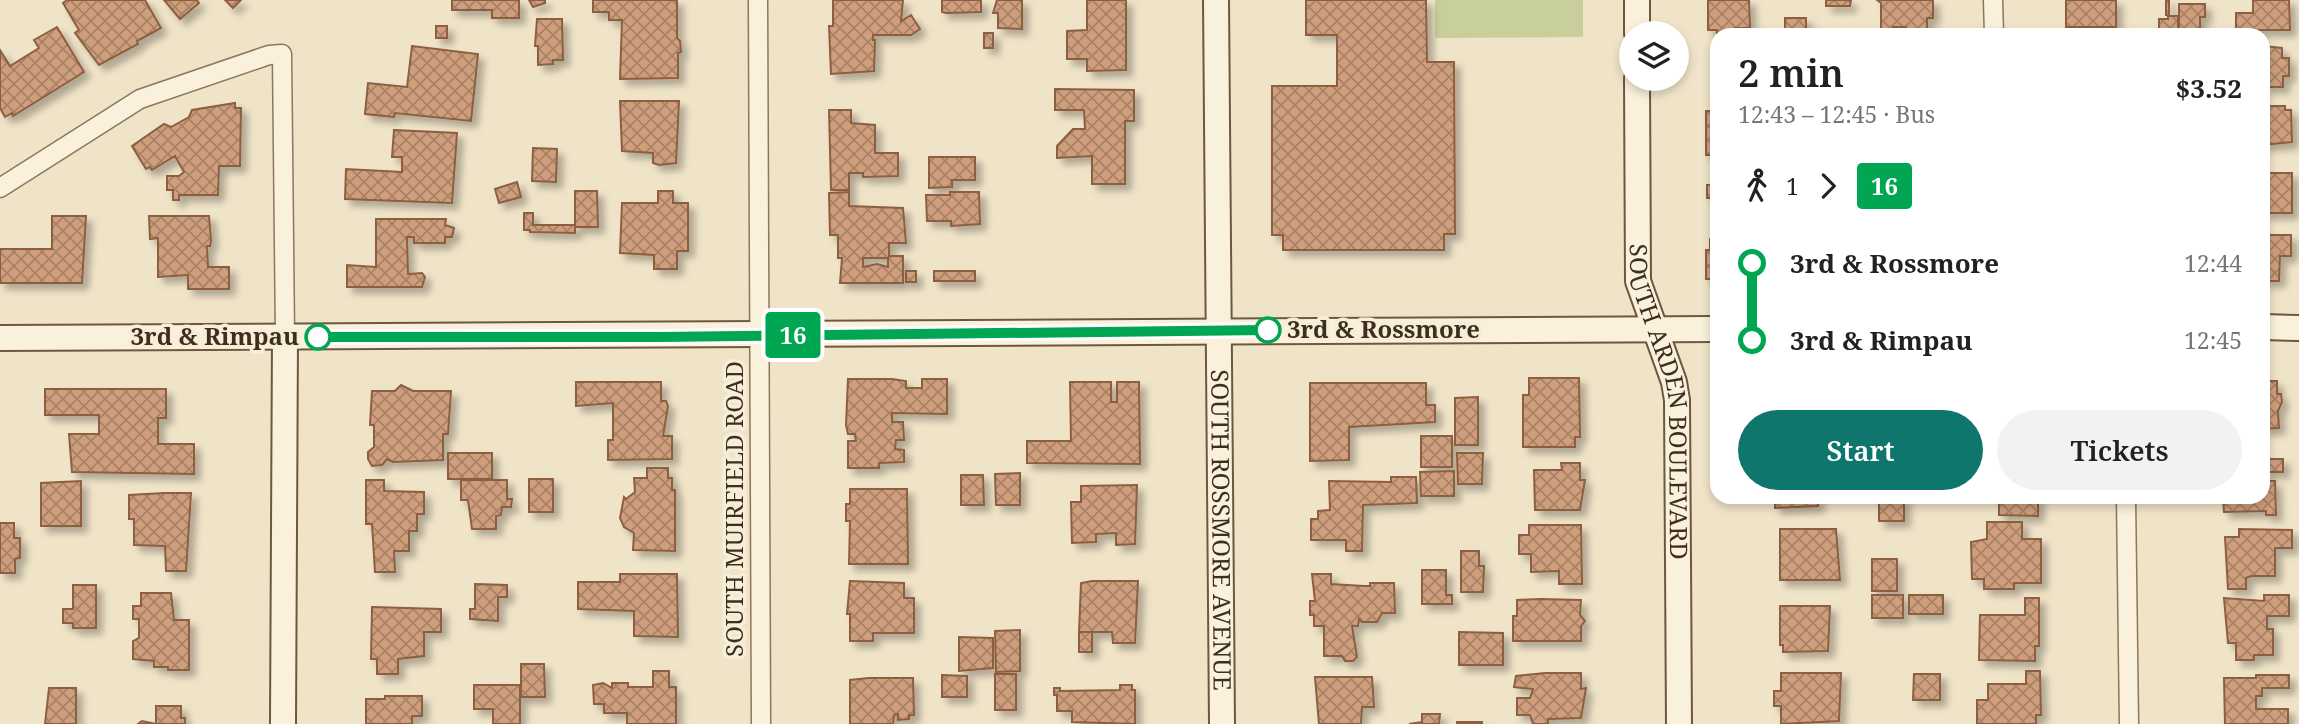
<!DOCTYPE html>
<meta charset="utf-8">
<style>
:root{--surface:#fff;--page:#f2f2f2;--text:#222;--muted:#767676;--accent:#0f766e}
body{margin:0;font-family:"Noto Serif",serif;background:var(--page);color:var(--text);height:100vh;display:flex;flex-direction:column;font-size:26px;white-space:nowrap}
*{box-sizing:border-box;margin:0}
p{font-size:23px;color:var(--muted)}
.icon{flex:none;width:38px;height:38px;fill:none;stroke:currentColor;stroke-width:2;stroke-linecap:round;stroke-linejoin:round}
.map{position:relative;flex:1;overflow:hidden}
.sheet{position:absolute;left:1710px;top:28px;width:560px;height:476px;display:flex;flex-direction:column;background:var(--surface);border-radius:21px;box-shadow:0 4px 10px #0003}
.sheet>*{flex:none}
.badge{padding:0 14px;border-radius:5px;font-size:24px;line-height:46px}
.fabs{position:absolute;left:1619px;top:21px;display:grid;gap:14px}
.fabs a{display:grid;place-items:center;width:70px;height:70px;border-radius:50%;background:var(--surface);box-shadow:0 4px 10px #0003;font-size:35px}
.map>.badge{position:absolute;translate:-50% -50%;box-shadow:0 0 0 4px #fff}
.legs{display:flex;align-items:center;gap:10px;height:77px;padding:0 28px;font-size:23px}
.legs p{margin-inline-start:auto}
.head{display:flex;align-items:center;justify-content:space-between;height:119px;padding:0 28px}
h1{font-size:38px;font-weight:600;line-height:52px}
.action{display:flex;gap:14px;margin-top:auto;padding:14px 28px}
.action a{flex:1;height:80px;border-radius:42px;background:var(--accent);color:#fff;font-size:28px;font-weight:600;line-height:80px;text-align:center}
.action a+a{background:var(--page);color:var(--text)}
ul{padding:0 28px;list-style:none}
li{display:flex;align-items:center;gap:24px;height:77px;font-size:26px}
li i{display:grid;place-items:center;width:10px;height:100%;margin:0 9px;background:currentColor}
li i::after{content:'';width:18px;height:18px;margin:-9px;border:5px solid;border-radius:50%;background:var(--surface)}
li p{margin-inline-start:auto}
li:first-child i{background:linear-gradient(#0000 50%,currentColor 0)}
li:last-child i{background:linear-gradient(currentColor 50%,#0000 0)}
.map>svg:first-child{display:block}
.grass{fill:#c9cf9b}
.building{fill:url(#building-cross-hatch);stroke:#8d5f41;stroke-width:2;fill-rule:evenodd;filter:url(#shadow)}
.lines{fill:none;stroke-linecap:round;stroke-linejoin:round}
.street-casing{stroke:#8d765c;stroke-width:21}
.secondary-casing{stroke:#6f573f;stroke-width:28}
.street{stroke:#faf1dc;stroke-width:18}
.secondary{stroke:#faf1dc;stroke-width:24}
.line-1-casing{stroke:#fff;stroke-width:16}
.line-1{stroke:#00a651;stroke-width:10}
.stop-1-dot{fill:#fff;stroke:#00a651;stroke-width:3.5}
.labels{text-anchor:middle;stroke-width:7;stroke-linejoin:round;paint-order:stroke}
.stop-label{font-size:24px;font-weight:bold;fill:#3d2e20;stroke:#f7eed8;text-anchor:start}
.street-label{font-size:24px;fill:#3d2e20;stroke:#f7eed8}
</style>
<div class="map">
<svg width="2299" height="724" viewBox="0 0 2299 724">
<defs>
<pattern id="building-cross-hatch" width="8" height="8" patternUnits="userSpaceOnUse" patternTransform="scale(1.75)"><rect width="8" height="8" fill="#cf9f7d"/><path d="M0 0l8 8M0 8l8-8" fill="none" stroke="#a98266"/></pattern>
<filter id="shadow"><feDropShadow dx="6" dy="6" stdDeviation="3.5" flood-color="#0004"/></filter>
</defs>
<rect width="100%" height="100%" fill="#f0e4c8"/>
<path class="grass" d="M1435,0h148v37l-148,1z"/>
<path class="building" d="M67,0h78l16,28 -24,13 1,3 -39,21 -24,-32 4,-3 -16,-27z
M164,0h33l2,3 -19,16z
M225,0h16l-8,8z
M452,0h67v18h-27v-8h-40z
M529,0h16v3l-12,4z
M593,0h84v38l3,3 1,11 -3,1v25l-58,1 2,-59h-13v-8h-16z
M833,0h70l-2,21 10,-6 9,14 -9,6h-38v5h2l-1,31 -43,3 -2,-48h4z
M942,0h39v12l-35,1 -4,-1z
M997,0h25v29l-24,-1v-15h-5z
M1087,0h39v70l-39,1v-12h-20v-28l20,-1z
M1306,0h120l1,62h27l1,172h-11v16h-161v-15h-11v-149h65v-51h-31z
M1708,0h41l1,28h-15v7h-18v-5h-9z
M1826,0h25l-1,6h-24z
M1877,0h56v18h-6v17h-21v-8h-13v8h-12v-32z
M2066,0h50v27h-50z
M2166,0h3v15h-3z
M2253,0h36l1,30h-54v-17h17z
M2179,4h26v13h-5v18h-21z
M2168,16h10v19h-19v-16h9z
M1785,18h21v17h-21z
M537,19h25l1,41h-10v4l-15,1v-19h-3z
M436,26h11v12h-11z
M57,27l27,45 -71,44 -1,-3 -7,4 -5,-9v-58l10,16 29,-18 -5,-8z
M984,33h9v15h-9z
M412,46l66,8 -7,67 -76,-8 -1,4 -29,-3 3,-31 39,4z
M1712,46h5v42h-4z
M2263,46l19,2v10h7v18h-6v11h-20z
M1055,89l79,1v31h-9v63h-33v-28l-35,2v-12l16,-17h12l-1,-19h-29z
M620,101h59l-3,62 -17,2 -6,-2v-10l-31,-2z
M235,103v5h6l-1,58h-21l-1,29h-39v5h-6v-10h-6v-14h12l5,-4 -9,-16 -23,14 -2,-3 -4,2 -14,-23 32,-22 7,3 18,-10 3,-7z
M2263,106h22v4h6l1,32 -29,3z
M829,110h22v13l24,2v28h23v23l-35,1v-4h-14v17h-18z
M1706,111h11v44h-11z
M394,130l63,3 -5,70 -107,-4 1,-30 56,3v-15h-10z
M533,148l24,1 -1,33 -24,-1z
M929,157h46v23h-23v7l-23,1z
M1712,169h5v45h-4v-16h-6v-13h6z
M2263,173h29v40h-29z
M517,182l4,15 -22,6 -4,-14z
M575,191h22l1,36h-23z
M658,191h15v12h15v48h-11v18h-23v-14l-34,-2 2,-50h36z
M849,192v14l54,2 3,35h-17v13h14v27h-63l2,-25h-4v-23h-8l-1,-42zM863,258h25v9l-11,-3 -14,3z
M950,192h29l1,32 -29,2v-5h-24l-1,-26h24z
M524,213h9v12h42v8l-45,-1v-2h-6z
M52,216h34l-4,67h-82v-34h52z
M149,216h60l2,25 -1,5h-3l1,21h21v22h-41v-14l-30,2v-39l-8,1z
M376,219h70l-1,6 9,3 -2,9h-7v6h-31v-6h-7l1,37 14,-1 3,4 -3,10h-75v-22l29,2z
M2263,235h28v21h-11l-1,25h-16z
M1710,239h7v40h-11v-29h4z
M906,271h10v11h-10z
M934,271h41v10h-41z
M1529,378h50l1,59h-5v10h-52v-52h6z
M848,379h44l14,2v7h16v-9h25v35l-55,-1v9h11l1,18h-8l-1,9 9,1v12l-25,1v5h-31v-27h8l-1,-7h-7l-2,-9z
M2263,381h14v13h4l1,8 -4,9 1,17 -16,1z
M576,382h85v19h5l2,5 -5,30h9v23l-64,1v-20h5v-37l-37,3z
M1070,382h41v20h6v-20h22l1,82 -113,-1v-22h44z
M1310,383h116v22h9v17l-86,5v33l-39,1z
M401,385l12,6h38l-3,43h-5v26l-50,2 -6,-3 -5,6 -10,1 -4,-7v-7l6,-5v-22h-4l2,-34h23z
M45,389h121v29h-8v26h36v30l-122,-2 -3,-38h30v-19h-54z
M1478,397v48h-23v-47z
M1421,436h31v31h-31z
M448,453h44v26h-44z
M1457,453h26l-1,31h-24z
M2263,459h20v13h-18v9h10l1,34h-10v-4l-42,1 -1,-14 40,-1z
M1561,463h19v17h5l-5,30h-45l-1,-40h28z
M647,468h21v10h4v12h3v61l-42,-1 1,-17 -10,-6 -4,-9 4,-21 2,2 9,-7 -1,-14h13z
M1454,471v25h-33l-1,-24z
M1020,473v32h-24l-1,-31z
M961,475h22l1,30h-23z
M1391,477h25l1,26 -54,2 -1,46h-16v-11h-35v-21h7v-8l12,-1 -1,-29 62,1z
M529,479h24v33h-24z
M366,480h18v11l40,1v22h-7v17h-8v20h-15l1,21h-20l-3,-48h-6z
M461,480h46v19h5l-1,8h-9l-1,8 -5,1v13h-24l-4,-29h-7z
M81,481v45h-40v-43z
M1137,485l-2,59 -19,1v-12l-20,1v8l-24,1 -1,-41h10v-16z
M850,489h57l1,75h-59l1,-43h-4v-17h4z
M164,493h27l-5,78h-20l-1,-25 -31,-1v-26h-5v-24z
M1775,497h43v9l-43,2z
M1879,497h25v24h-25z
M2008,497h30v19l-39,-1v-16z
M1987,522h35v17h19v44h-27v6h-30v-10h-12l-1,-37 16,-3z
M0,523h14v15h6v20l-5,1v14h-15z
M1529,525h52l1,59h-23v-13l-28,1v-18h-12v-19h10z
M1780,529h56l4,51h-60z
M2239,529l53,1v18h-17v28h-24l-5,2v11h-18l-3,-52h14z
M1461,551h18v15h5l-1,26h-22z
M1872,559h25v32h-25z
M1422,570h24v25h6v9h-30z
M620,574h57l1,63 -44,-1v-25l-56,-2v-27h42z
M1312,574h19v10l33,2h6v-3h24l1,30h-13l-5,9h-15l-3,-3 -1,7h-6l5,31 -4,4h-8l-3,-5h-18v-30h-10v-11h-4v-14h5z
M850,581l54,2v15h10v35h-41v8h-23v-27h-3z
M1092,581h46l-3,62h-22l-1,-11h-33l2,-49z
M475,584l32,1v12h-9v24l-28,-2v-10h5z
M73,585h23v43h-23v-5h-10v-14h10z
M141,593h30l3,27h15v50h-21v-3h-14v-6l-21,-2v-18l6,-3v-19h-6v-13h8z
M1872,595h31v23h-31z
M1909,595h34v19h-34z
M2264,595h25v21h-22v13h6v26h-19v5h-18v-17h-8l-4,-45 40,3z
M2025,598h14v48h-4v15l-56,-1 1,-45h45z
M1541,599l40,1 -1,15 5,6 -4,5v15h-68v-25h4v-16z
M1780,606h50l-2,45 -45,1v-7h-3z
M372,607l69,2v23h-17v24l-26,3v15h-21v-15h-6z
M1020,630v41l-24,1 -1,-41z
M1079,632h13v20h-13z
M1459,632l44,1v32h-44z
M959,637l34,1v30l-34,3z
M521,664h23l1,33h-24z
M653,671h16v16h7v37h-49v-11h-23v-9h-10l-1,-19 10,-2 9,5v-5h16v4h25z
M2026,671h14l1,44h-5v9h-59v-24h11v-16h38z
M1545,673h36v16l5,-1 -5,30 -33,1v5h-15l-3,-9h-13v-17h13l3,-9 -19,-2 2,-11z
M1781,673h60l-2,48 -58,3v-18h-7v-15h7z
M995,674h21v36h-21z
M1914,674h26v26h-27z
M942,675l25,1v21h-25z
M2256,675h33v13h-27v8h-6v13h32v15h-63l-1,-46h32z
M1315,677h57l2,30h-12l-1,17h-42z
M869,678h44l1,37h-5v4l-11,1v-6l-4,1 -1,9h-43v-44z
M474,685h46v39h-27v-15h-19z
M1120,685h12v5h3v34l-63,-2v-11h-15v-16h-3v-7h6v3l60,-1z
M49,688h27v36h-31z
M385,696h37v20h-10v8h-46v-25h19z
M156,706h25v12h4v6h-47l4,-3 14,3z
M1422,714h18l-1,10h-30l13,-2z
M1457,722h25v2h-25z"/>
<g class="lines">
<defs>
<path id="street" d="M758,0l3,724
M1993,0l1,35
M0,188l140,-89 129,-44 13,-1 3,283
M2126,497l3,227"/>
<g id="secondary">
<path id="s1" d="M1216,0l6,724"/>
<path d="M1637,0v33"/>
<path id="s2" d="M1637,79l1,202 36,101 3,18 2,324"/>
<path d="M2263,327l36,1"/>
<path d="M0,338c572,-2 1144,-5 1717,-9"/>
<path d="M283,724l2,-387"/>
</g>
</defs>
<use href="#street" class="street-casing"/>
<use href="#secondary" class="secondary-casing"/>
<use href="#street" class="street"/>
<use href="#secondary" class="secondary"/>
</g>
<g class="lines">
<defs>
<path id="line-1" d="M318,337h341l609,-7"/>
</defs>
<use href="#line-1" class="line-1-casing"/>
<use href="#line-1" class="line-1"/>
</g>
<g class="stop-1-dot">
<circle cx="1268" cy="330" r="12"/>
<circle cx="318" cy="337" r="12"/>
</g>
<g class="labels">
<g class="stop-label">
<text x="1287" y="338">3rd &amp; Rossmore</text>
<text x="299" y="345" text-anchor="end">3rd &amp; Rimpau</text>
</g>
<g class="street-label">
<text dy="8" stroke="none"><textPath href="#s2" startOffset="326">SOUTH ARDEN BOULEVARD</textPath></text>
<text transform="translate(735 509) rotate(-90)" y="8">SOUTH MUIRFIELD ROAD</text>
<text dy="8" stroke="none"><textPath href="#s1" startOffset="530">SOUTH ROSSMORE AVENUE</textPath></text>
</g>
</g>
</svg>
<div class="fabs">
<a><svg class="icon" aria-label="layers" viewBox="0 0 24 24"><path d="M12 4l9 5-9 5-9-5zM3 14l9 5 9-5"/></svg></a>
</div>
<b class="badge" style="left:793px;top:335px;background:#00a651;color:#fff">16</b>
<section class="sheet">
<div class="head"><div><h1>2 min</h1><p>12:43 – 12:45 · Bus</p></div><b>$3.52</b></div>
<div class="legs"><svg class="icon" aria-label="walk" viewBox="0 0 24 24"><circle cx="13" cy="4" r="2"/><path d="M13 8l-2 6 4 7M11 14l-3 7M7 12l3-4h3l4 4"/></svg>1<svg class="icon" aria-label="forward" viewBox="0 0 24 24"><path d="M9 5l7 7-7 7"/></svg><b class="badge" style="background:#00a651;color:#fff">16</b></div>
<ul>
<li><i style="color:#00a651"></i><b>3rd &amp; Rossmore</b><p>12:44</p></li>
<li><i style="color:#00a651"></i><b>3rd &amp; Rimpau</b><p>12:45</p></li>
</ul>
<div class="action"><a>Start</a><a>Tickets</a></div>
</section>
</div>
